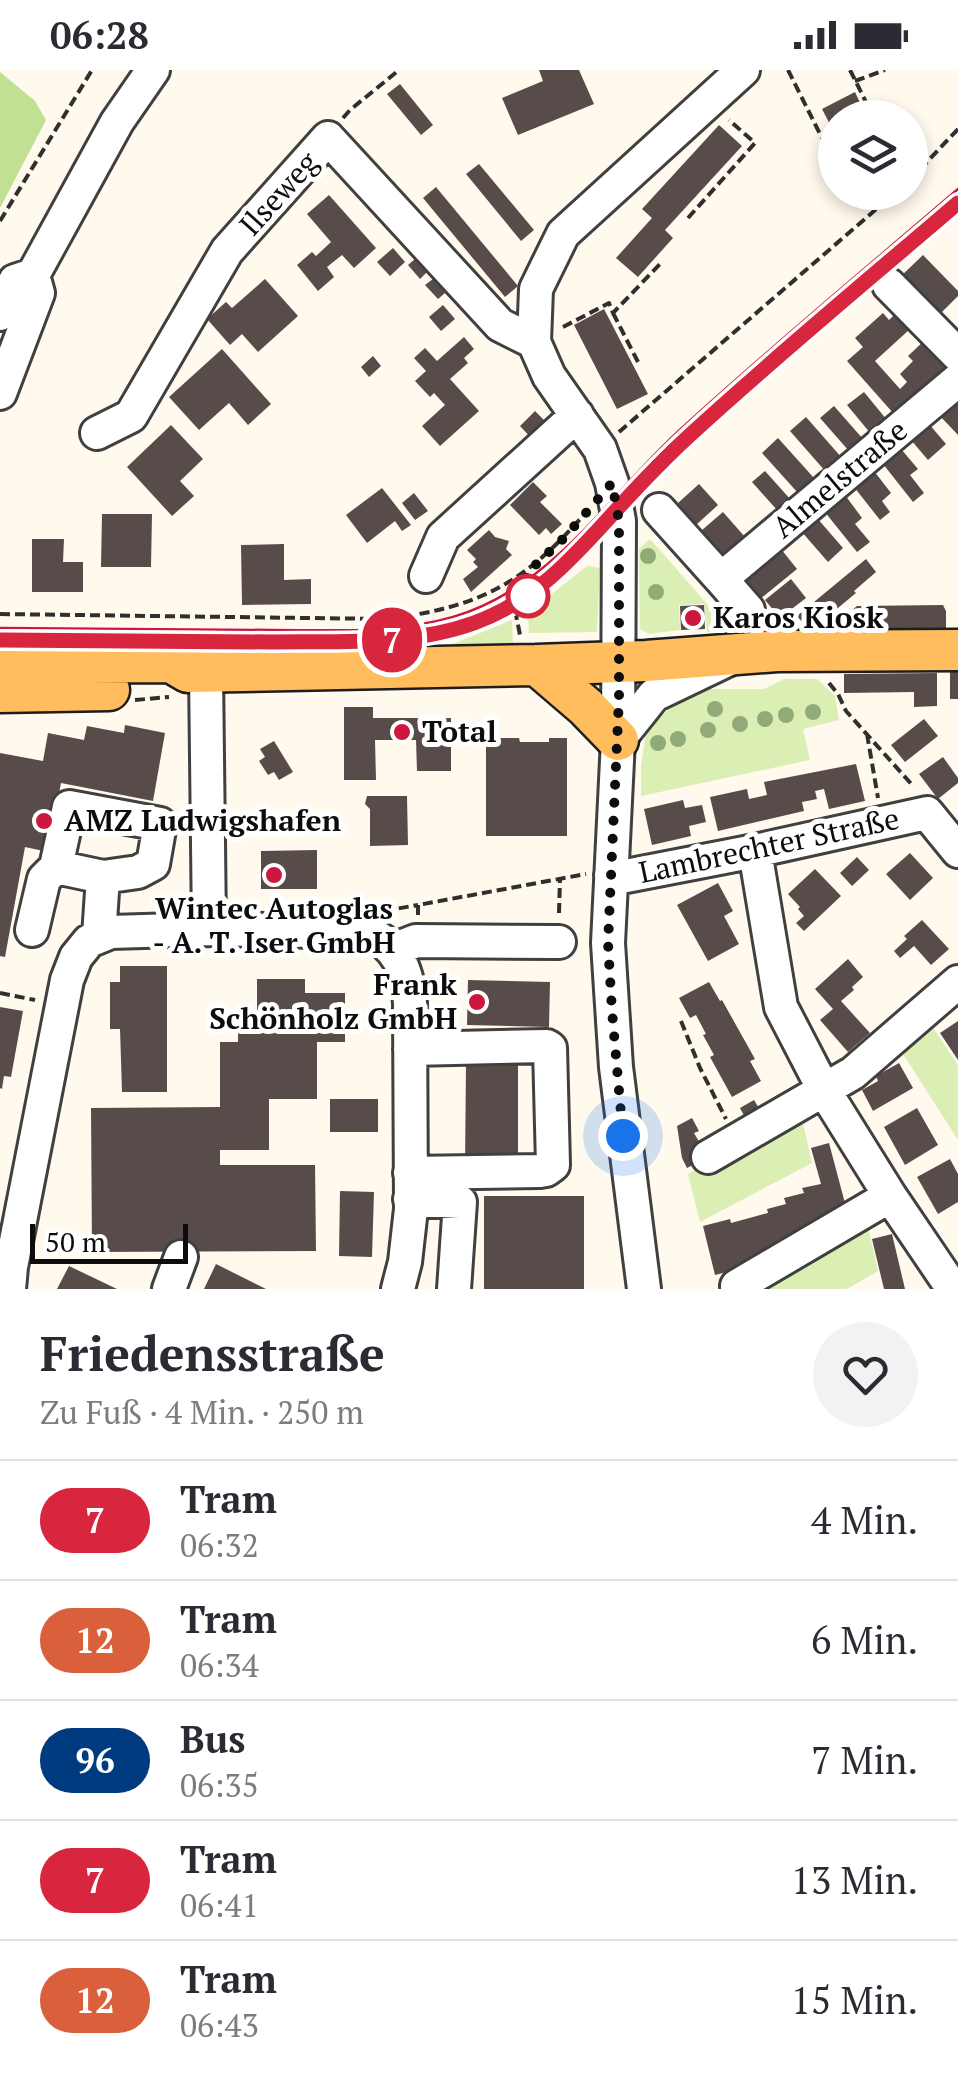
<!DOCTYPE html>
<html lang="de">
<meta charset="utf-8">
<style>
:root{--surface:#fff;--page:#f2f2f3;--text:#2b2b33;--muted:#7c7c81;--line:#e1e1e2}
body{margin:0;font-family:"PT Serif",serif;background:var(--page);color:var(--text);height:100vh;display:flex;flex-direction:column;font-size:38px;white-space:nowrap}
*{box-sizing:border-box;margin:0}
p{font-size:32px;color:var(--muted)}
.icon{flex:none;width:55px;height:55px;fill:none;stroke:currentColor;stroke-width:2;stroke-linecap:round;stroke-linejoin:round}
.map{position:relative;height:1219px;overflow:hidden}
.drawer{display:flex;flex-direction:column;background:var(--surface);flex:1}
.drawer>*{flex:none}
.badge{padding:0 20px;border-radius:32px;font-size:35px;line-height:65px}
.controls{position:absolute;left:818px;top:30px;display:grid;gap:20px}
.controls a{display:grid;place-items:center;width:110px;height:110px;border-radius:50%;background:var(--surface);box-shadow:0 5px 15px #0003;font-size:50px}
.scale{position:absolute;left:30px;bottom:25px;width:158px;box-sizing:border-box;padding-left:10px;border:5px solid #0d0d0d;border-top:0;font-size:28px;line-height:35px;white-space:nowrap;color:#0d0d0d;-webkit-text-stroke:8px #fff;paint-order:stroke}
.you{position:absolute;width:50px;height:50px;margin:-25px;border:8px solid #fff;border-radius:50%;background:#1a73e8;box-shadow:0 0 0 15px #1a73e833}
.map>.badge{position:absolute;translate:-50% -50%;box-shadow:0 0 0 5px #fff}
.round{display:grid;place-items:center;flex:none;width:105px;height:105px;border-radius:52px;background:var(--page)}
.headline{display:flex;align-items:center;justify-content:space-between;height:170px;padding:0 40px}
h1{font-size:48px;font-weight:600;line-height:75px}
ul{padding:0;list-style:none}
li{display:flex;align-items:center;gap:30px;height:120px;padding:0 40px;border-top:2px solid var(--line)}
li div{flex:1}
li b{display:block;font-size:38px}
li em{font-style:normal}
li .badge{min-width:110px;font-weight:700;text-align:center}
.status{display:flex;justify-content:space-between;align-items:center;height:70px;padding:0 50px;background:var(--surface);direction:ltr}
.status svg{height:28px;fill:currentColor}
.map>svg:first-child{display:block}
.green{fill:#dbeeb3}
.forest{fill:#c2e091}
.building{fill:#574c49}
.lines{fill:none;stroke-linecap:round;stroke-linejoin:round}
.minor-casing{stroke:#404040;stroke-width:38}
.major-casing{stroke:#1e1e1e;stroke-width:45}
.path{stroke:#2f2f2f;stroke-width:4;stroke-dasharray:10 5;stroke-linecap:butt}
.minor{stroke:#fff;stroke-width:32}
.major{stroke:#ffbd5e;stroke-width:40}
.tram{stroke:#cc173e;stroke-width:2.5}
.tree{fill:#91ab78}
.line-casing{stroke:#fff;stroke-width:22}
.line{stroke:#d7263d;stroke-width:15}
.walk{stroke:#0d0d0d;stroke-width:10;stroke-dasharray:0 18}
.stop-dot{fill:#fff;stroke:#d7263d;stroke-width:5}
.poi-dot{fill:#cc173e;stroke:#fff;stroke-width:4}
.labels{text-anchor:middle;stroke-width:10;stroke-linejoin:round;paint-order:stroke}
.street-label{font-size:30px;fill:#0d0d0d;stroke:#fff}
.poi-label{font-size:30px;font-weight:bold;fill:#0d0d0d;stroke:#fff;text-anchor:start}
</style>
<div class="status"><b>06:28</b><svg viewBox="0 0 49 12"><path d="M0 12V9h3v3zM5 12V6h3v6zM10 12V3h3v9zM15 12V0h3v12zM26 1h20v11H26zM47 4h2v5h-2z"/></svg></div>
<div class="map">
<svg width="958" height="1219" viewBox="0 0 958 1219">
<rect width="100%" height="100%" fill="#fff9ee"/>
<path class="green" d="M650,469l72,82 30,-2 11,-6 10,12 -11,8 -55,-1 -3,-28 -25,1 1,25 -31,4 -9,-5 -1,-80z
M587,496l13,2 -3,64 -68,1 -1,-20z
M512,550l1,23 -75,7z
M784,609h33l18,17 4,24 -36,9 7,31 -169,36v-29l5,-36 23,-22 32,-20h63z
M928,950l30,45v75l-60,-94z
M800,1040l12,53 -112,59 -12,-48z
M866,1148l12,53 -31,18h-106z"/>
<path class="forest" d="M0,2l35,29 11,19 -46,88z"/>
<path class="building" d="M539,0h40l15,34 -76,31 -16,-37 41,-17z
M400,14l33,41 -12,10 -34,-41z
M855,22l12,26h-32v16l-13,-25z
M719,55l23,21 -77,84 8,8 -35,39 -22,-19 36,-40 -10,-9z
M479,94l55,66 -13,11 -55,-67z
M436,117l82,99 -13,11 -82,-99z
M329,125l47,53 -22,20 -12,-13 -15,12 7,10 -16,14 -21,-26 15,-13 4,4 15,-14 -24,-28z
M393,178l12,14 -15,14 -13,-14z
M923,185l35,36v5l-23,23 -38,-39z
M415,189l12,13 -7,7 -12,-14z
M265,209l33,37 -40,36 -16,-18 -12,11 -23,-26 19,-17 6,6z
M433,209l12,14 -7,6 -13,-14z
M443,235l12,14 -14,12 -12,-14z
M604,239l44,85 -31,15 -43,-84z
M883,243l6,7 7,-7 14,16 -35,32 25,28 7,-7 -7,-8 13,-13 -5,-5 18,-17 23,26 -55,49 -47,-53 16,-14 -8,-9z
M464,267l10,12 -10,9 4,5 -18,16 29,32 -39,35 -18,-20 23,-21 -11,-12 -4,4 -15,-16 11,-10 -12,-13 11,-10 12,13z
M222,279l49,55 -23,21 -19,-22 -30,27 -30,-33z
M373,286l8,10 -12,11 -8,-10z
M864,322l23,28 -16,14 -24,-29z
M958,331v34l-17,-18z
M834,336l29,33 -14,12 -29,-33z
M535,341l14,14 -16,15 -13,-14z
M806,347l36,41 -16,14 -36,-41z
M929,354l17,20 -18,16 -17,-20z
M171,355l32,34 -23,22 14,15 -22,20 -45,-49z
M778,368l36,40 -16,15 -36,-40z
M901,379l17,20 -8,6 14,18 -11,9 -30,-38z
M765,401l26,29 -13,11 -26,-29z
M874,401l17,22 -9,8 8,11 -10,8 -26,-33z
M533,412l14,14 -7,6 22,22 -11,10 -5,-6 -7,7 -29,-30z
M699,414l19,21 -22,20 -18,-22z
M382,418l29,37 -9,6 -7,-10 -28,22 -21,-28z
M414,423l14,18 -13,9 -13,-17z
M845,425l17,23 -7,6 15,18 -13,10 -33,-41z
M723,442l22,25 -21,18 -22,-25z
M102,444h50l-1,53h-50z
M817,448l26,30 -15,14 -27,-31z
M489,460l6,7 14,4 -3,8 6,6 -41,37 -8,-13 15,-12 -5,-5 3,-3 -9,-9z
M32,469h32l-1,23h20v30h-51z
M284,474v36l27,-1v25l-69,1 -1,-60z
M781,479l16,20 -37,30 -16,-20z
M866,489l10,13 -22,19 2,2 -46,38 -13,-15z
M791,509l15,19 -26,20 -15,-18z
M704,535l1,24 -24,1 -1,-24z
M943,535l3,6v23l-105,1 -1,-15 17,-14z
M950,602h8v27h-8z
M937,603v33l-23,1v-15l-70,1v-19z
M344,637h29v11h78v53h-34l-1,-31h-41l1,40h-32z
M924,649l14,17 -33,26 -14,-17z
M125,655l40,8 -12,68 -92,-18 -13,69 -23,-5 -20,110 -5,-1v-203l43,8 5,-28 36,7 3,-14 37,7z
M486,668h33l1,4h29v-4h18v98h-81z
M274,671l19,31 -14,8 -5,-8 -6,3 -9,-14 6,-4 -5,-8z
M943,687l15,21v5l-20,16 -19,-25z
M856,694l9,37 -36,8 -5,-20 -9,2 2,8 -15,3 2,9 -86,20 -8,-34 37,-8 2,10 18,-4 -3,-13z
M367,726h40l1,49 -38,1v-37l-5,-5z
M683,730l2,8 17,-3 4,17 -17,4 2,10 -39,9 -8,-36z
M317,780v39h-56v-38z
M910,783l23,25 -23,22 -24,-26z
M857,787l12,13 -17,16 -12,-13z
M815,799l26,27 -37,35 -8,-8 8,-7 -6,-7 2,-2 -12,-13z
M718,813l15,28 -9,5 15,28 -31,17 -31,-56z
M922,850l27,29 -18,16 -17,-19 -14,12 -6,-7 13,-12 -3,-3z
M848,889l15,18 -11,10 2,3 -13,11 29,32 -22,19 -28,-32 13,-11 -18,-20z
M120,896h47v126h-45l-2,-63h-10v-47h10z
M257,909h48v14h40v49h-28v57h-48v51h-49v15h95l1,86 -224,1 -1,-144 129,-1v-65h18v-29h19z
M468,910l82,2 -1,45 -82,-2z
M709,912l11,19 2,-1 33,59 -5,2 11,20 -29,16 -22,-40 4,-2 -11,-20 3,-1 -10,-19 -6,3 -11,-20z
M0,937l23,4 -12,66 -7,-1 -2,13 -2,-1z
M958,951v39l-18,-27z
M466,992l52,1v105h-53z
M899,993l14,25 -40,23 -11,-21 16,-9 -2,-5z
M330,1029h48v33h-48z
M754,1030l9,15 -15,8 -8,-15z
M917,1038l21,37 -33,20 -21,-38z
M692,1048l7,13 -5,2 14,24 -21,11 -5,-10 -5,-32z
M829,1073l17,64 -18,4 2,7 -19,5 1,4 -19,5 1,6 -19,5 2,5 -19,5 1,6 -18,5 1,4 -27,7 -12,-49 27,-7 1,4 37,-10 -1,-4 19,-5 -2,-6 20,-5 -2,-5 19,-4 -10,-36z
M950,1089l8,15v28l-20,12 -21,-37z
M340,1121l34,1 -2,65 -33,-1z
M484,1126h100v93h-100z
M892,1164l13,55h-21l-12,-50z
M216,1194l50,25h-62z
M69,1196l48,23h-60z"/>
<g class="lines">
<defs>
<path id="minor" d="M889,215l69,70
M0,244l15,-33 18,-6 84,-153 36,-52
M0,323l38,-100 -5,-18
M97,363l34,-17 96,-165 101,-113 172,187 34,17
M659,440l62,69
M426,506l17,-39 134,-122
M748,540l-27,-31 237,-199
M618,670l36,-45 75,-36
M755,781l26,156 43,83 66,106 63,93
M56,797l13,-60 91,17 -7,40 -15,8 -35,5
M611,805l15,1 129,-25 172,-38 31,38
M209,859l157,3c31,12 42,39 44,71l1,206 -6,53 -7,27
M32,860l12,-51 12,-12 47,10 -4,59
M393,880l23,-9 143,1
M410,979l137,-3 3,2 3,117 -7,5 -6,1 -130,2
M708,1087l145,-84 105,-91
M410,1129l50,3 -6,87
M737,1216l153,-90
M9,1219l2,-22 56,-287 9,-23 13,-16 22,-9 98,-3 -3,-258
M169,1219l12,-32
M644,1219l-28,-222 -8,-124 10,-203 1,-219 -7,-38 -12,-34 -51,-73 -15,-34 2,-53 27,-55 180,-164"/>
<path id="major" d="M0,593l171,-1 17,10 349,-7 109,-4 131,-10 181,-1
M537,595l49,42 32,33
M0,622l109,-2"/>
</defs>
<use href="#minor" class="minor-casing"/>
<use href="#major" class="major-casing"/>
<path class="path" d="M788,0l36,72
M850,0l24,48
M855,11l30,-11
M343,48l7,-8 49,-40
M910,110l48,-51
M688,148l67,-75 -26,-23
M0,151l92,-151
M613,243l25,49
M563,257l46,-24 4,10 47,-49
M619,362l277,-240
M515,540l5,25
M0,544l386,5c97,-12 140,-37 203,-110
M829,613l9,11 8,17 68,76
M135,630l34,-3
M867,664l11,64
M384,841l34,-6
M559,843l1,-35
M418,845v-10l168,-31
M0,923l35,7
M681,951l19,47 26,51"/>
<use href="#minor" class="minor"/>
<use href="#major" class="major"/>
<path class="tram" d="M0,558c91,0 182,2 272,2 60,0 123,4 181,-13 101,-30 156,-123 230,-190 90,-82 183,-159 275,-238"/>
</g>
<g class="tree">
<circle cx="648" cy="486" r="8"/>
<circle cx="656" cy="522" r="8"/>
<circle cx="754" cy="555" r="8"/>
<circle cx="715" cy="639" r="8"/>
<circle cx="813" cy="642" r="8"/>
<circle cx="786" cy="645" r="8"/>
<circle cx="765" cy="649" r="8"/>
<circle cx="740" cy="654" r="8"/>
<circle cx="708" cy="660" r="8"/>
<circle cx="678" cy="669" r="8"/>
<circle cx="658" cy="673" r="8"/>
</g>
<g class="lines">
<defs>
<path id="line" d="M0,570c91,1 182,2 272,2 68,-1 138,4 202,-19 65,-24 101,-68 146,-117 22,-24 45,-48 69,-70 87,-80 179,-156 269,-233"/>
</defs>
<use href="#line" class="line-casing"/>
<use href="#line" class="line"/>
<path class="walk" d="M528,526l-2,-22 39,-37 47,-54 7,38v177l-11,245 4,68 11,125"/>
</g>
<circle class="stop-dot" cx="528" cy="526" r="20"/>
<g class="poi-dot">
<circle cx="693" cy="548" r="10"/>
<circle cx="402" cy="662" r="10"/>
<circle cx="44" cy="751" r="10"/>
<circle cx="274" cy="805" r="10"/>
<circle cx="477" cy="932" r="10"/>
</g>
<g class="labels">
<g class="street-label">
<text transform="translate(279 124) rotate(-48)" y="10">Ilseweg</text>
<text transform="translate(840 409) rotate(-40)" y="10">Almelstraße</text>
<text transform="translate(769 776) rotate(-12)" y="10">Lambrechter Straße</text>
</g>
<g class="poi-label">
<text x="713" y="558">Karos Kiosk</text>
<text x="422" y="672">Total</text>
<text x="64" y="761">AMZ Ludwigshafen</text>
<text x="274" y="849" text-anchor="middle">Wintec Autoglas<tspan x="274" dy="34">- A. T. Iser GmbH</tspan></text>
<text x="457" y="925" text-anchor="end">Frank<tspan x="457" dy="34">Schönholz GmbH</tspan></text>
</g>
</g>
</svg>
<div class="controls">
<a><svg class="icon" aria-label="layers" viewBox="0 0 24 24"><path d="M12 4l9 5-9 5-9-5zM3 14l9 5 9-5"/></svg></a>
</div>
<div class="scale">50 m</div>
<div class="you" style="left:623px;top:1066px"></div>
<b class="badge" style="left:392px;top:570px;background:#d7263d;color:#fff">7</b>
</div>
<section class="drawer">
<div class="headline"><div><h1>Friedensstraße</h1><p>Zu Fuß · 4 Min. · 250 m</p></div><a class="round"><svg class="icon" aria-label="heart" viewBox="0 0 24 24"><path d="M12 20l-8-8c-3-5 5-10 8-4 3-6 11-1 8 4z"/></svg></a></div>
<ul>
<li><span class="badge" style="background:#d7263d;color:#fff">7</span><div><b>Tram</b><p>06:32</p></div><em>4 Min.</em></li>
<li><span class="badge" style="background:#da603b;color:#fff">12</span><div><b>Tram</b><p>06:34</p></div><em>6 Min.</em></li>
<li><span class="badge" style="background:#003b80;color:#fff">96</span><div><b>Bus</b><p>06:35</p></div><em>7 Min.</em></li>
<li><span class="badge" style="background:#d7263d;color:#fff">7</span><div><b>Tram</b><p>06:41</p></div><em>13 Min.</em></li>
<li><span class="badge" style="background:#da603b;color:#fff">12</span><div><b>Tram</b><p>06:43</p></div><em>15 Min.</em></li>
</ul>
</section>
